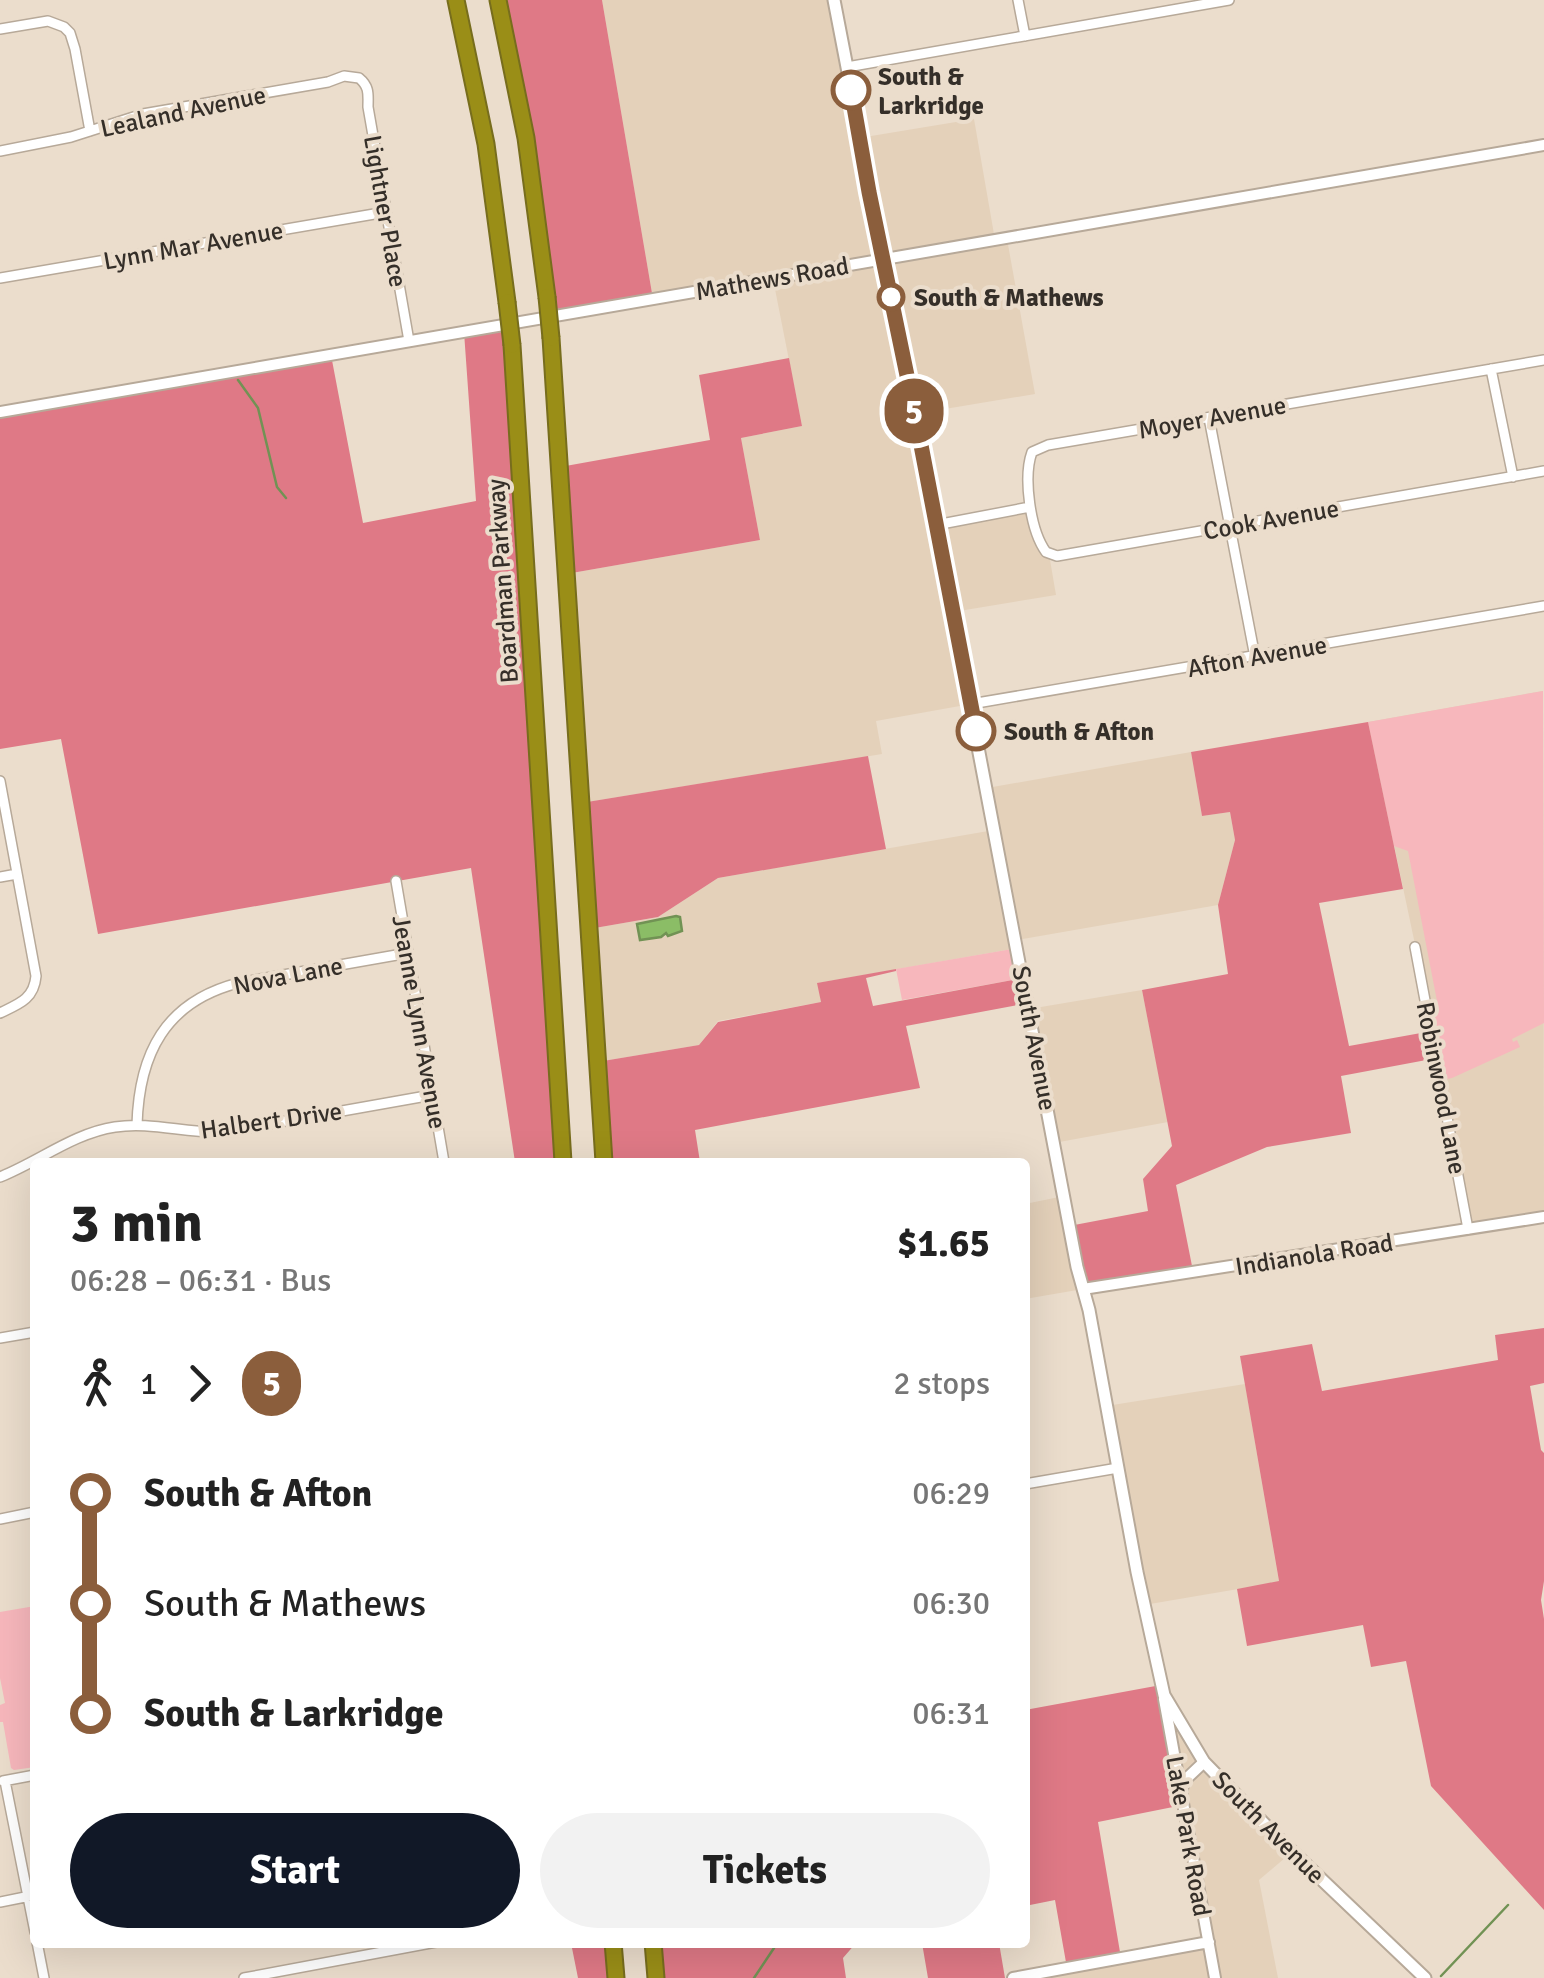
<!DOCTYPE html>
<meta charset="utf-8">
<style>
:root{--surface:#fff;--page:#f2f2f2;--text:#222;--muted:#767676;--accent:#111827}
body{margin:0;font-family:Signika,sans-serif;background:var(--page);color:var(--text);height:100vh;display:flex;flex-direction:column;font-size:38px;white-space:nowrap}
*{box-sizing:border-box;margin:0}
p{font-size:32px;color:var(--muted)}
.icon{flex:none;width:55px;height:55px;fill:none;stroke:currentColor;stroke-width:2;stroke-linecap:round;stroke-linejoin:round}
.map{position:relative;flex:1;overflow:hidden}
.details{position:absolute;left:30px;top:1158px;width:1000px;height:790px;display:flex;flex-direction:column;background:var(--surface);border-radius:10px;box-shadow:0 10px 40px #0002}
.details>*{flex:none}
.badge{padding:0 20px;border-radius:32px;font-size:35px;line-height:65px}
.map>.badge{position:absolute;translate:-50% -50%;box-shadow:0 0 0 5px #fff}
.legs{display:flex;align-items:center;gap:15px;height:110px;padding:0 40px;font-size:32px}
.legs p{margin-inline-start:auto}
.head{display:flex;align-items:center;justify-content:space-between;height:170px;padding:0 40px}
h1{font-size:55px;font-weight:700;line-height:75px}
.cta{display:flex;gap:20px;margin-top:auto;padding:20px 40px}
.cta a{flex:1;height:115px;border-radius:60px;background:var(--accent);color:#fff;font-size:40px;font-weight:700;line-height:115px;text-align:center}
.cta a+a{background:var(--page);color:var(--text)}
ul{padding:0 40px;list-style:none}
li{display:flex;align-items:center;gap:35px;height:110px;font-size:38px}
li i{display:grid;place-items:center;width:15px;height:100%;margin:0 12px;background:currentColor}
li i::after{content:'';width:25px;height:25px;margin:-12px;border:8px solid;border-radius:50%;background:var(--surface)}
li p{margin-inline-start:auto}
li:first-child i{background:linear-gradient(#0000 50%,currentColor 0)}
li:last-child i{background:linear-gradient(currentColor 50%,#0000 0)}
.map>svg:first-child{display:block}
.built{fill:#e4d1ba}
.green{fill:#f7b7bc}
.forest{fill:#df7986}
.water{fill:#8bbd66;stroke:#719254;stroke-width:2.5}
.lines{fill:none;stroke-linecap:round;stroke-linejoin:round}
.stream{stroke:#719254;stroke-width:2.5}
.minor-casing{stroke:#b7a999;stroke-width:12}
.tertiary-casing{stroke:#b7a999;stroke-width:14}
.secondary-casing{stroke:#b7a999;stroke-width:15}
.motorway-casing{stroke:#776d1d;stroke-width:19}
.minor{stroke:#fff;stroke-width:9}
.tertiary{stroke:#fff;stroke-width:10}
.secondary{stroke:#fff;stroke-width:11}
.motorway{stroke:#9a8e17;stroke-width:15}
.motorway-bridge-casing{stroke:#776d1d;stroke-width:19;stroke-linecap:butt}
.motorway-bridge{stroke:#9a8e17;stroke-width:15}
.line-1-casing{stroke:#fff;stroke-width:22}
.line-1{stroke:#8b5e3c;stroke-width:15}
.stop-1-dot{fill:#fff;stroke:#8b5e3c;stroke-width:5}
.labels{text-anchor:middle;stroke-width:8;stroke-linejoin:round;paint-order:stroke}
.stop-label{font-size:25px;font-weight:bold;fill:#352f29;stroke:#ebddcc;text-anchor:start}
.street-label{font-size:25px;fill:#352f29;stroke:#ebddcc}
</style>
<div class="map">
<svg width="1544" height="1978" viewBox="0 0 1544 1978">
<rect width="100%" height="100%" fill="#ebddcc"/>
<path class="built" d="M602,0h232l25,138 115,-19 21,121 12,-1 28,155 -120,20 21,110 94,-17 19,47 7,41 -103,17 18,92 -95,17 6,33 -301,49 -15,-229 194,-34 -19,-102 61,-12 -29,-147 -120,20z
M1543,691l1,526 -76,12 -52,-280 -48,-227z
M1191,752l11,64 28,-4 5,28 -17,65 -201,35 1,8 -200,35 3,19 -103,19 -19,24 -102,17 -8,-133 69,-12 60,-39 276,-48 -7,-42z
M1142,990l26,132 -114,21 -25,-134z
M1064,1196l19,93 -58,10v-95z
M1245,1384l34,198 -135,23 -38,-199z
M1164,1695l40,67 88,90 -33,28 19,98h-265l195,-36z"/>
<path class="green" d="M1543,691l1,332 -32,16 1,3 4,-2 3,7 -68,31 -11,2 -14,-76 10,-3 -29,-150 -14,-5 -26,-124z
M1018,948l6,30 -122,22 -6,-31z
M35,1606v161l-21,3 -3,-2 -8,-46h-3v-17l5,-2 -5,-25v-66z"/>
<path class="forest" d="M498,0h104l51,299 -104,18z
M510,324l53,838h-48l-44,-294 -373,66 -37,-195 -61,10v-337l331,-57 32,168 113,-22 -12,-169z
M789,358l13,68 -61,12 19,102 -194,34 -6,-107 150,-27 -11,-65z
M1368,722l35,167 -84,14 30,143 83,-15 5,27 -96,18 10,57 -84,14 -91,38 17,86 -110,18 -14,-63 79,-15 -5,-32 29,-33 -30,-156 86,-16 -10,-69 17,-65 -5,-28 -28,4 -11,-64z
M868,756l18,93 -168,29 -60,39 -69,12 -8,-126z
M896,969v2l-30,7 7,28 151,-28 4,25 -122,23 14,62 -225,42 5,32h-96l-7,-100 102,-17 19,-23 103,-20 -4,-19z
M1544,1328v55l-14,3 11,64 3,3v128l-3,19 3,19v291l-113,-124 -25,-125 -35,6 -8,-42 -116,21 -10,-57 42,-8 -39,-225 72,-12 10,47 176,-31 -3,-25z
M1161,1685l22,120 -85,17 23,136 -54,10 -12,-68 -30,6v-196z
M571,1943h42l3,35h-38z
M653,1943h203l-13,15 3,20h-190z
M922,1943h77l6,35h-77z"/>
<path class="water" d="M676,916l4,1 2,14 -14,5 -2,-3 -5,4 -21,3 -3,-16z"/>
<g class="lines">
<path class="stream" d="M238,380l20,28 19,79 9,11
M1441,1976l67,-71
M754,1978l24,-36"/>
<defs>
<path id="minor" d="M1018,0l7,36
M0,29l48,-8 16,6 6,6 5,16 15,82
M847,67l382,-67
M0,151l71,-14 72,-23 185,-32 16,-6 15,2c11,9 9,17 9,29l41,234
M0,278l386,-66
M1544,360l-496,85 -16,7c-9,25 -2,78 14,100l11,4 487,-85
M1491,369l22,108
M1209,418l46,239
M936,525l94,-18
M971,704l573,-98
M0,781l36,195c-2,23 -17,28 -36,37
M0,877l17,-3
M396,881l48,281
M1415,947l53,282
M137,1125c2,-71 28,-123 101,-142l170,-30
M0,1177c38,-15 74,-44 115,-50 36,-6 72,7 109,5l208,-37
M0,1338l35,-6
M1025,1484l93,-16
M0,1519l35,-7
M3,1781l32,-6
M5,1781l30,151
M0,1902l35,-7
M37,1942l7,36
M244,1978l192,-36"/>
<path id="tertiary" d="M0,412l1544,-267
M1083,1289l461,-72
M1164,1699l51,279
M1181,1791l4,-11 19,-18
M1013,1978l196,-36"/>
<path id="secondary" d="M834,0l17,88 2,23 64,316 160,840 12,43 48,262 27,123 40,67 73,75 148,141"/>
<path id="motorway" d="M456,0l30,144 21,158
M498,0l28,138 21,159
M551,338l53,824
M512,345l51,817
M613,1942l3,36
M653,1942l3,36"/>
</defs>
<use href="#minor" class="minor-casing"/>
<use href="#tertiary" class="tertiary-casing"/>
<use href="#secondary" class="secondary-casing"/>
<use href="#motorway" class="motorway-casing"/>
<use href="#minor" class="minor"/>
<use href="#tertiary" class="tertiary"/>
<use href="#secondary" class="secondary"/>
<use href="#motorway" class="motorway"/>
<defs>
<path id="motorway-bridge" d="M547,297l4,41
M507,302l5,43"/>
</defs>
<use href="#motorway-bridge" class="motorway-bridge-casing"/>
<use href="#motorway-bridge" class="motorway-bridge"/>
</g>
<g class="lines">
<defs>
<path id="line-1" d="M851,90l18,102 46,222 61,317"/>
</defs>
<use href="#line-1" class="line-1-casing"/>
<use href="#line-1" class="line-1"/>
</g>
<g class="stop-1-dot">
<circle cx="851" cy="90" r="18"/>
<circle cx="891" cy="297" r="12"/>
<circle cx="976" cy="731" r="18"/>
</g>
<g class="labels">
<g class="stop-label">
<text x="878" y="85">South &amp;<tspan x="878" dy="29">Larkridge</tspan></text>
<text x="914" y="306">South &amp; Mathews</text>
<text x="1004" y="740">South &amp; Afton</text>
</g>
<g class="street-label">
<text transform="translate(183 111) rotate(-12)" y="9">Lealand Avenue</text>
<text transform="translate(386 211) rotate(80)" y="9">Lightner Place</text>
<text transform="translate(193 245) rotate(-10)" y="9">Lynn Mar Avenue</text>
<text transform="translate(772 278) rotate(-10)" y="9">Mathews Road</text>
<text transform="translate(1212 417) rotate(-10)" y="9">Moyer Avenue</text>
<text transform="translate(1271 519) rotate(-10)" y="9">Cook Avenue</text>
<text transform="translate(502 581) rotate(-94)" y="9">Boardman Parkway</text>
<text transform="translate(1257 656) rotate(-10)" y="9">Afton Avenue</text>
<text transform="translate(288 975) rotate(-11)" y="9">Nova Lane</text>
<text transform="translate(420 1022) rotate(80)" y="9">Jeanne Lynn Avenue</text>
<text transform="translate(1035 1038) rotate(79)" y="9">South Avenue</text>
<text transform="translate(1442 1088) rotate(79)" y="9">Robinwood Lane</text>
<text transform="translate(271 1120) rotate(-8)" y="9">Halbert Drive</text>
<text transform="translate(1314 1254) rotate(-9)" y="9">Indianola Road</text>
<text transform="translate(1269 1827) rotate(45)" y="9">South Avenue</text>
<text transform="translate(1189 1836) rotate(80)" y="9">Lake Park Road</text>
</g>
</g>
</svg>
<b class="badge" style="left:914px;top:411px;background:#8b5e3c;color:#fff">5</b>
<section class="details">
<div class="head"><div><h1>3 min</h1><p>06:28 – 06:31 · Bus</p></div><b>$1.65</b></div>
<div class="legs"><svg class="icon" aria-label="walk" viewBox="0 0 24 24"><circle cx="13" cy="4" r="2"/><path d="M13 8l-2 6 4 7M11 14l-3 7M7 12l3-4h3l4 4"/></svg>1<svg class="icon" aria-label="forward" viewBox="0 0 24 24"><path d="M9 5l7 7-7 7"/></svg><b class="badge" style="background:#8b5e3c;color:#fff">5</b><p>2 stops</p></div>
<ul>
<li><i style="color:#8b5e3c"></i><b>South &amp; Afton</b><p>06:29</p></li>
<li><i style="color:#8b5e3c"></i><span>South &amp; Mathews</span><p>06:30</p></li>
<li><i style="color:#8b5e3c"></i><b>South &amp; Larkridge</b><p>06:31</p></li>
</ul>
<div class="cta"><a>Start</a><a>Tickets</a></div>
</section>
</div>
